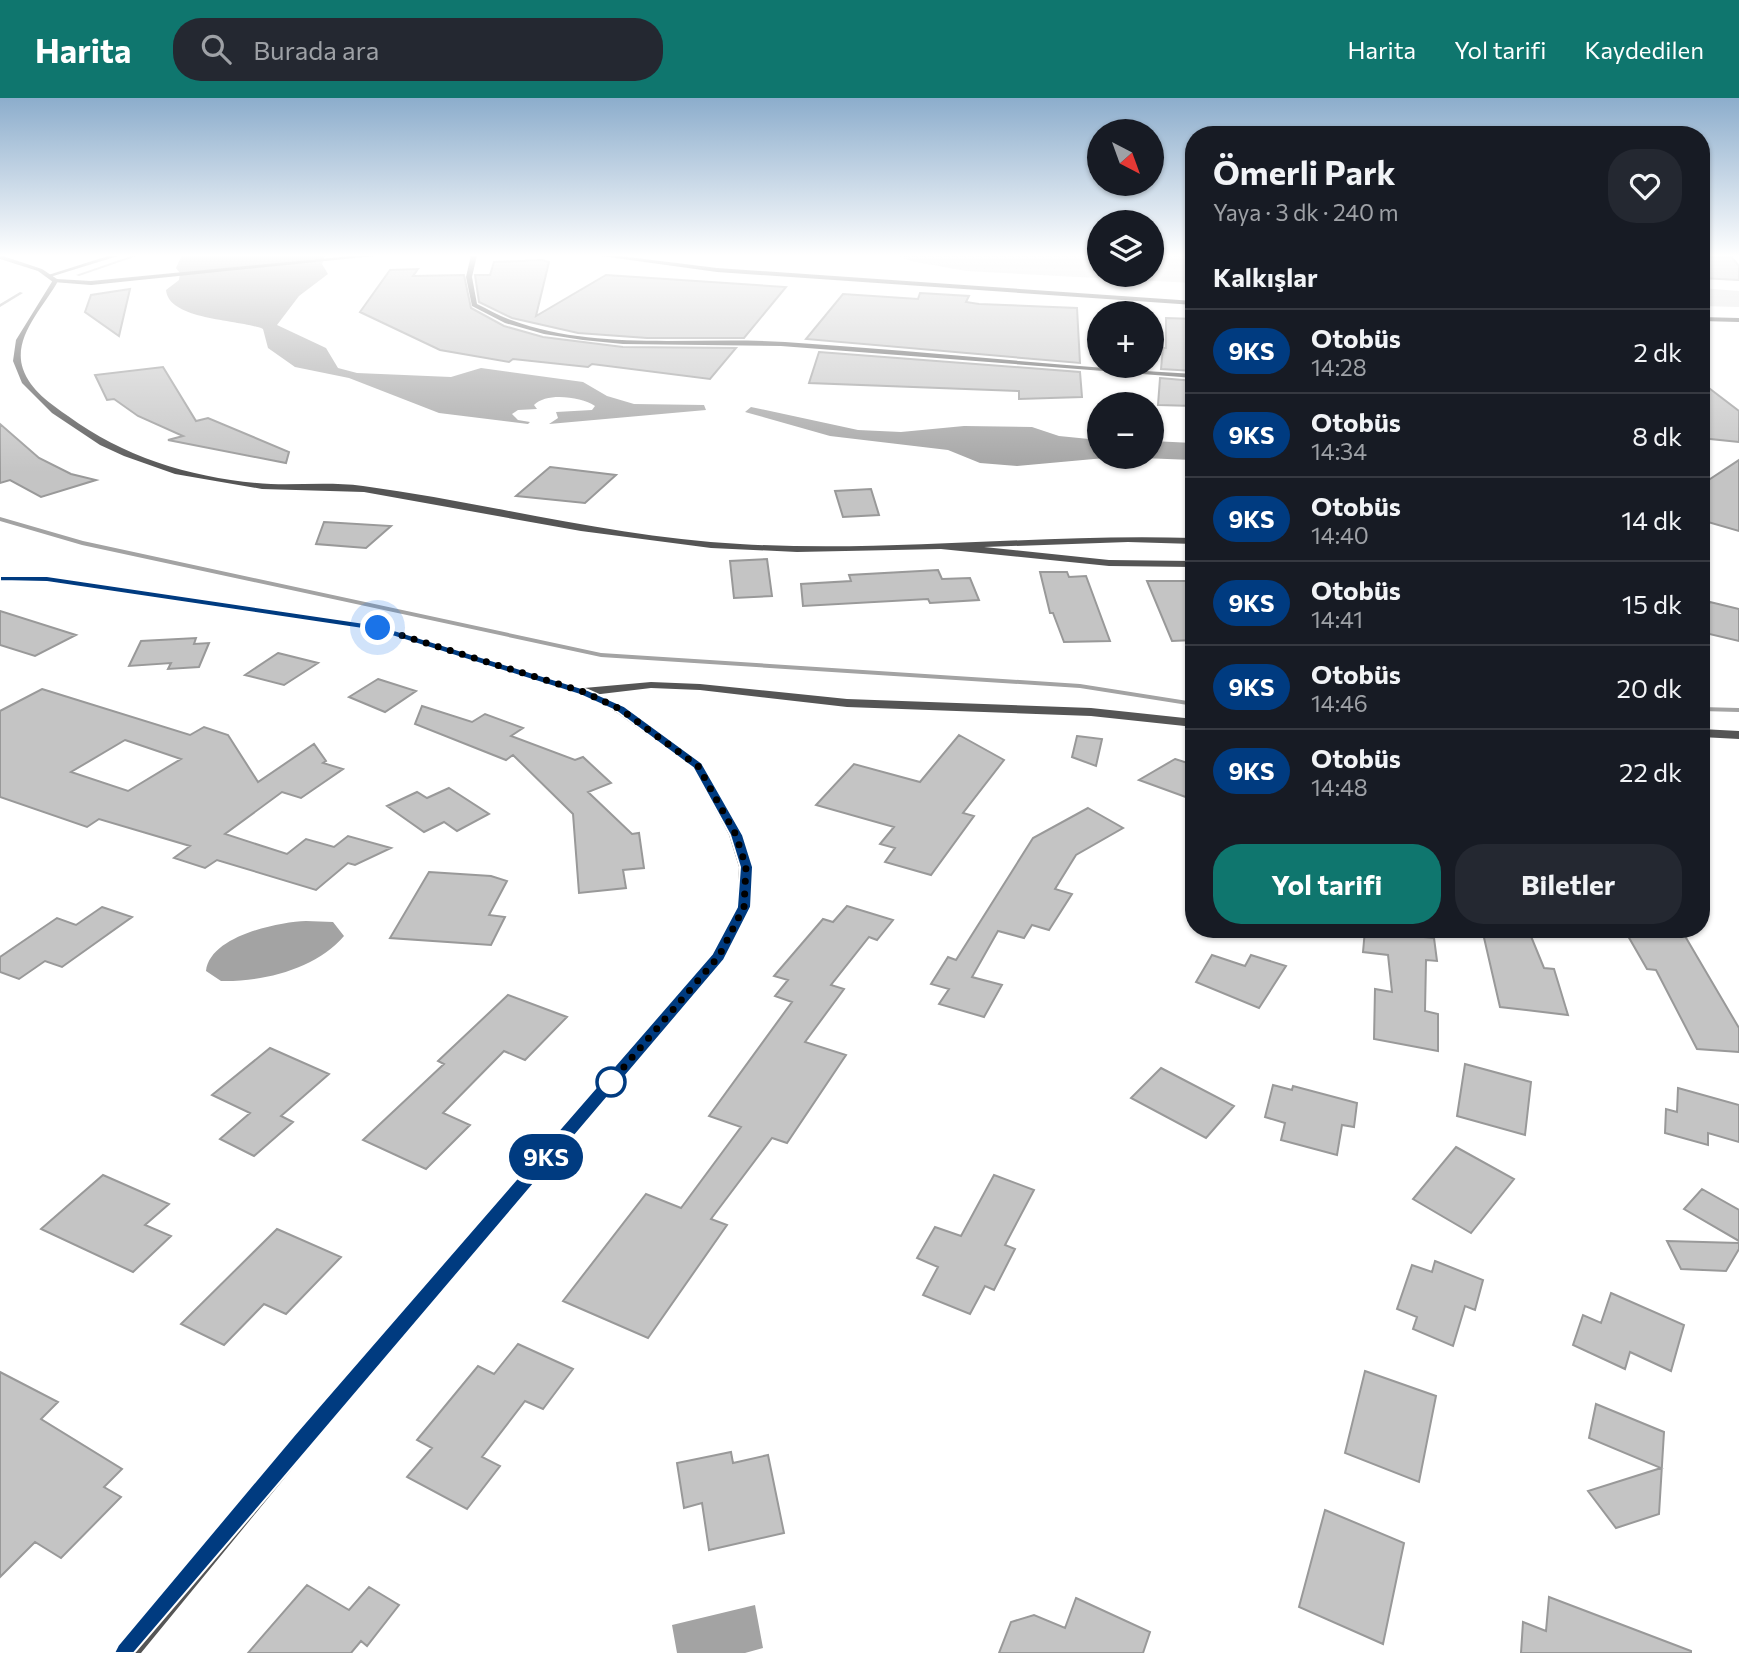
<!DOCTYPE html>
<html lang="tr">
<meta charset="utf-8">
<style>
:root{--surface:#171b24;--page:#242831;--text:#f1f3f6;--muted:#9ea1a6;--line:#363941;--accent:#0f766e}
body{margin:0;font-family:Commissioner,sans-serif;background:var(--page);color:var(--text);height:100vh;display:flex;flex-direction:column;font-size:26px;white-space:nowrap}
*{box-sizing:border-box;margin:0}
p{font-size:23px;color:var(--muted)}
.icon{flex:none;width:38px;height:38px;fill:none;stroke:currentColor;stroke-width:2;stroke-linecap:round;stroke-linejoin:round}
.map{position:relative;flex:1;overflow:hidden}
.panel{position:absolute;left:1185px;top:28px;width:525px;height:812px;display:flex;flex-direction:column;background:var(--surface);border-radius:28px;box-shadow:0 2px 5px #0004}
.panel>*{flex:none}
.badge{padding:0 14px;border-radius:23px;font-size:24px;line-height:46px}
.needle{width:46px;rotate:139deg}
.buttons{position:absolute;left:1087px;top:21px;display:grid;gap:14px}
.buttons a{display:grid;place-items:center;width:77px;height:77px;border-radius:50%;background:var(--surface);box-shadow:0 2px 5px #0004;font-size:35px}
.you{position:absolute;width:35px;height:35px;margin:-18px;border:5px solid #fff;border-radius:50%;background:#1a73e8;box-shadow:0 0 0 10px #1a73e833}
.map>.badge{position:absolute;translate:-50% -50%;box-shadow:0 0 0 4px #fff}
h2{padding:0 28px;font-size:26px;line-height:63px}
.round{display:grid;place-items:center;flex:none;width:74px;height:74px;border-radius:28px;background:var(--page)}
.head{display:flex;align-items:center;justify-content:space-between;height:119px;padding:0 28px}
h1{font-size:33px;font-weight:700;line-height:52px}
.cta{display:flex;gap:14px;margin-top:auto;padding:14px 28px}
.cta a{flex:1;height:80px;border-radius:28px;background:var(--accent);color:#fff;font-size:28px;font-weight:700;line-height:80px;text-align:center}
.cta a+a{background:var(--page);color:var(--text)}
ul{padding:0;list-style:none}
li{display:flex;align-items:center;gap:21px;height:84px;padding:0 28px;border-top:2px solid var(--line)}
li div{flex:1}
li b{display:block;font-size:26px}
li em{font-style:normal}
li .badge{min-width:77px;font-weight:700;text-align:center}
header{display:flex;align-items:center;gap:42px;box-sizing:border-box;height:98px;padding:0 35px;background:var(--accent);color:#fff}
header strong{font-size:33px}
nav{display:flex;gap:38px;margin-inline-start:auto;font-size:24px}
.search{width:490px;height:63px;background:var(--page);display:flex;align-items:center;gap:18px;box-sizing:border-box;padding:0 24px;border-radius:28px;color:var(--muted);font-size:26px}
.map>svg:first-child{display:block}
.green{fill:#dcdcdc}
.water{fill:#a3a3a3}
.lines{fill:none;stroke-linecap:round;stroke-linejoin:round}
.stream{fill:#a3a3a3;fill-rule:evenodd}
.building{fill:#c4c4c4;stroke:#999;stroke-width:2;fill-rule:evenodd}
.minor{fill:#555;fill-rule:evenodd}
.tertiary{fill:#555;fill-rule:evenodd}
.line{fill:#003b80;stroke:#fff;stroke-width:2}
.walk{stroke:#000;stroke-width:7;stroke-dasharray:0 12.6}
.stop-dot{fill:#fff;stroke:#003b80;stroke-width:3.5}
</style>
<header>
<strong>Harita</strong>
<div class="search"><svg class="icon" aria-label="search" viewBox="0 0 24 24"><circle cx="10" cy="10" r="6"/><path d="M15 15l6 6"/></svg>Burada ara</div>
<nav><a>Harita</a><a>Yol tarifi</a><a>Kaydedilen</a></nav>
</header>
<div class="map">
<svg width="1739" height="1555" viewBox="0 0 1739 1555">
<rect width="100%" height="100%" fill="#fff"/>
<path class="green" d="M894,157h205v20h53v-20h41v28l-227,-12 -55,-10z
M1701,190l38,3v16l-38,-1z"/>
<path class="water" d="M182,157h143l-3,9 6,10 -29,22 -22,29 49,23 12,20 19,5 94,4 30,-9 102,14 24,14 27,8 70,1 2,5 -157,14 9,-6 -2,-6 36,-2 3,-4c-14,-9 -48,-14 -61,-1l3,4 -19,1 -6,4 6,6 12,2 -2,2 -89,-11 -90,-35 -54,-11 -27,-19 -5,-19c-23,-10 -94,-8 -97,-39l13,-10 1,-7 -4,-5z
M751,309l107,23 43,2 63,-6 68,1 27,9 40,4v17h53v-16l41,2v17l-77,-3 -99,9 -37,-3 -32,-13 -118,-14 -85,-24z
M306,823l27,1 11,14c-28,33 -81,46 -123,45l-15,-10c4,-35 72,-49 100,-50z
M755,1507l8,43 -18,5h-68l-5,-28z"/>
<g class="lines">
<path class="stream" d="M134,157h6l-61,21 -3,-1z
M20,194l3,1 -23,14v-3z
M0,419l83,24 518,112 479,31 114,18v4l-114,-18 -479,-31 -519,-112 -82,-24z
M1701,609l38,1v4l-38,-1z"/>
</g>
<path class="building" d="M1701,157h29l9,11v14l-38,-2z
M542,162l7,2 -13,54 70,-41 180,12 -42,51h-97l-69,-5 -66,-15 -33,-16 -4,-27h15l4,-13z
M418,171l-5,7 51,-1 7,33 33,18 39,11 80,10 113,1 -26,31 -118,-15 -4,3 -75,-8 -4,3 -69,-12 -80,-38 30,-42z
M130,191l-11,47 -34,-24 6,-17z
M920,195l49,3 -3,6 13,2 98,4 3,55 -274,-24 37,-45 75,5z
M1166,220l28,1v52l-33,-2 2,-21h3z
M819,254l261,20 2,25 -63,2v-8l-210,-8z
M163,269l33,54 12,-3 81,34 -3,11 -118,-23 15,-4 -45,-20 -24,-17 -7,1 -12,-25z
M1160,280l34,3v25l-36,-1z
M1701,284l38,29v31l-38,-4z
M0,326l39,34 32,16 25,6 -55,17 -31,-17 -10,3z
M1739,362v71l-38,-11v-35z
M550,369l66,8 -31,28 -69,-7z
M871,391l8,26 -36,2 -8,-26z
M324,424l67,4 -25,22 -50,-4z
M767,461l5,37 -38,2 -4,-37z
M938,472l4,9 28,-1 9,22 -49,3 -2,-4 -125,7 -2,-22 50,-3 -2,-6z
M1040,474h27l2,5 17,-1 24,65 -46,1 -11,-29h-3z
M1147,483h47v59l-22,1z
M1710,504l29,7v32l-38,-9v-13z
M0,513l76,24 -41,21 -35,-11z
M196,540l-2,6 15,-1 -10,24 -31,2 3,-6 -42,3 12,-25z
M278,555l40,10 -34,22 -39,-10z
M378,581l38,12 -31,21 -36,-15z
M42,591l148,46 14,-8 24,8 30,47 56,-38 12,17 -3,2 20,6 -42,29 -19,-6 -57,42 62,20 19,-15 28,8 14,-11 43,12 -36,17 -7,-2 -32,27 -99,-30 -12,8 -31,-10 16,-12 -91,-27 -12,8 -87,-30v-86zM125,642l56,19 -53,32 -57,-19z
M422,608l50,16 13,-8 38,14 -12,8 64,24 8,-3 28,26 -23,9 44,42 7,-1 5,35 -21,2 3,18 -47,5 -6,-79 -60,-59 -7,5 -91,-36z
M959,637l45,25 -41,53 11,3 -43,59 -46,-13 10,-14 -15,-4 14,-17 -78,-22 38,-41 66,18z
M1077,638l25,3 -6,27 -24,-9z
M1175,661l19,6v35l-55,-20z
M449,690l40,26 -32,17 -13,-9 -20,10 -37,-26 30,-14 10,6z
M1088,710l35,20 -47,27 -21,34 17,5 -23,36 -17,-5 -8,13 -26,-7 -26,46 30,8 -18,32 -45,-13 10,-15 -18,-5 17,-27 8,3 77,-122z
M429,774l62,4 16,5 -18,34 16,2 -14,28 -101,-7z
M847,808l46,14 -16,20 -8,-3 -38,48 13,4 -39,53 41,13 -59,88 -15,-5 -61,81 16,6 -79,113 -85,-37 83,-107 35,14 60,-81 -32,-11 83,-114 -17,-6 13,-16 -14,-4 49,-57 10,3z
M102,809l30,10 -70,50 -17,-6 -26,18 -19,-7v-15l57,-39 19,7z
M1386,831h27l1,7 20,2 3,23 -11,-1 -1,51 13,3v37l-64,-12 1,-50 17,3 -4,-37 -25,-3 2,-22 21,2z
M1482,831h46l16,39 10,1 14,46 -68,-8z
M1624,831l58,2 57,97v24l-42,-3 -41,-79 -9,-1z
M1212,857l33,11 6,-11 35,11 -27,42 -63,-26z
M508,897l59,22 -42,43 -21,-9 -61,62 27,12 -44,44 -63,-29 81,-76 -6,-3z
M270,950l59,26 -48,42 12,6 -39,34 -34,-17 30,-26 -38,-18z
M1465,966l66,18 -6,53 -68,-19z
M1161,970l73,38 -28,32 -75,-40z
M1273,987l19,5 1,-4 64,17 -3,24 -12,-2 -5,30 -56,-15 4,-17 -20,-6z
M1678,990l61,17v37l-31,-9v12l-43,-12 1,-24 11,3z
M1456,1049l58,32 -43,54 -58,-34z
M103,1077l66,29 -24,21 26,11 -38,36 -92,-43z
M994,1077l40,15 -29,55 10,4 -21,41 -9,-4 -15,28 -47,-19 15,-28 -21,-9 18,-31 26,9z
M1702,1091l37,21v31l-55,-32z
M277,1131l64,28 -55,57 -22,-10 -40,41 -43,-21z
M1667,1143l72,2v6l-13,22 -45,-2z
M1435,1163l48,19 -8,30 -10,-4 -12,40 -40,-17 4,-12 -20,-8 15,-44 20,7z
M1611,1195l73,32 -13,46 -41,-19 -5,17 -52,-24 10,-30 18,8z
M518,1246l55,25 -30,40 -18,-8 -43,56 18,9 -33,43 -60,-32 25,-29 -15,-8 61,-74 16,8z
M1365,1273l71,25 -17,86 -74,-29z
M0,1274l58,30 -17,17 81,50 -18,18 17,10 -60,61 -26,-16 -35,35z
M1596,1306l68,28 -5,82 -43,14 -28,-37 73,-23 -72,-30z
M731,1354l2,11 35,-8 16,78 -75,17 -7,-47 -18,5 -7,-45z
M1325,1412l79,33 -21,101 -84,-37z
M307,1487l42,25 20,-23 30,18 -32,41 -6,-5 -10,12h-103z
M1549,1499l142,54v2h-170l2,-31 23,9z
M1076,1500l74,34 -7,21h-144l12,-31 23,-7 31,13z"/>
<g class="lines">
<path class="minor" d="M111,157h10l-71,22 -5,-1z
M471,157h6l-5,22 5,27c11,5 22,12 34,16 87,32 184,16 274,22 136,9 272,24 409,32v4l-413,-32 -158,-2 -40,-4 -39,-6 -39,-11 -33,-17 -6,-29z
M53,182l5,1c-14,26 -46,56 -35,88 7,21 28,35 45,47 58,43 131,64 203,68 30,1 61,-2 92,2 126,17 249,51 377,58 151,9 302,-11 454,-6v6l-66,-2 -144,5 125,13 85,1v6l-85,-1 -168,-17 -144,3 -86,-4 -130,-17 -217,-39 -102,-3 -87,-15 -51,-18 -24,-11 -48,-32 -30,-30 -9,-22 3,-21z
M651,584l49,2 147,15 244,9 103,11v8l-103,-11 -244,-9 -147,-17 -49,-2 -67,8 -6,-4 6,-4z
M1701,631l38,2v8l-38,-2z"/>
<path class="tertiary" d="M0,157l42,14 15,10 34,2 270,-26h23l-293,30 -38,-3 -15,-11 -38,-12z
M594,157h18l105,13 477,33v4l-477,-33z
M1701,219l38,1v4l-38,-1z
M0,478h47l331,49 210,65 36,16 78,57 41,72 10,32 -2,40 -27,52 -414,488 -169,206h-27l4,-8 178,-212 417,-479 24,-47 2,-40 -10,-32 -36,-67 -77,-56 -36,-18 -203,-63 -330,-49h-47z"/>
</g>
<linearGradient id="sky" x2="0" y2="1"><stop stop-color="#8cadcc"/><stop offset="0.42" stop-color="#fff"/><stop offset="1" stop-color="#fff" stop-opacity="0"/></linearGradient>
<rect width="1739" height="375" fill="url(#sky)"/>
<path class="line" d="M0,478h47l331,49 210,65 36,16 78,57 41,72 10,32 -2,40 -27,53 -414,487 -176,206h-20l4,-8 177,-211 417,-480 25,-47 3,-40 -10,-32 -37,-67 -77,-57 -36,-16 -204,-64 -329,-49 -47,-1z"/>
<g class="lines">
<path class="walk" d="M378,530l206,64 36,17 78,57 38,69 10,32 -2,40 -25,49 -108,126"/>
</g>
<circle class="stop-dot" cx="611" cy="984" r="14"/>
</svg>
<div class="buttons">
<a><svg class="needle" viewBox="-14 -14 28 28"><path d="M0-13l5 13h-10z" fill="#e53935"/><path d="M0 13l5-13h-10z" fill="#9ea1a6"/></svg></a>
<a><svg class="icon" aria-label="layers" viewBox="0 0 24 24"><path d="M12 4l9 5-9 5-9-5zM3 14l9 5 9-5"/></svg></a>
<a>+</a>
<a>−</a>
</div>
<div class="you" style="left:378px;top:530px"></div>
<b class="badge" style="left:546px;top:1059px;background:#003b80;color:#fff">9KS</b>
<section class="panel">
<div class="head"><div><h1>Ömerli Park</h1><p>Yaya · 3 dk · 240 m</p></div><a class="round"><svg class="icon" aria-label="heart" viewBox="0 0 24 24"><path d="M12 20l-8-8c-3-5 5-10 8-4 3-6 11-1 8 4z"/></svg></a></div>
<h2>Kalkışlar</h2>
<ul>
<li><span class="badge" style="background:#003b80;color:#fff">9KS</span><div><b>Otobüs</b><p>14:28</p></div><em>2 dk</em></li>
<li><span class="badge" style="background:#003b80;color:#fff">9KS</span><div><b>Otobüs</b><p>14:34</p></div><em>8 dk</em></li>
<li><span class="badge" style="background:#003b80;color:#fff">9KS</span><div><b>Otobüs</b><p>14:40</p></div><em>14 dk</em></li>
<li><span class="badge" style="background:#003b80;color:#fff">9KS</span><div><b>Otobüs</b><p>14:41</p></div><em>15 dk</em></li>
<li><span class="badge" style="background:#003b80;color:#fff">9KS</span><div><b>Otobüs</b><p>14:46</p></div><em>20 dk</em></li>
<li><span class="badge" style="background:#003b80;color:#fff">9KS</span><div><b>Otobüs</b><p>14:48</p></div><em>22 dk</em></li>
</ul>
<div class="cta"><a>Yol tarifi</a><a>Biletler</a></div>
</section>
</div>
